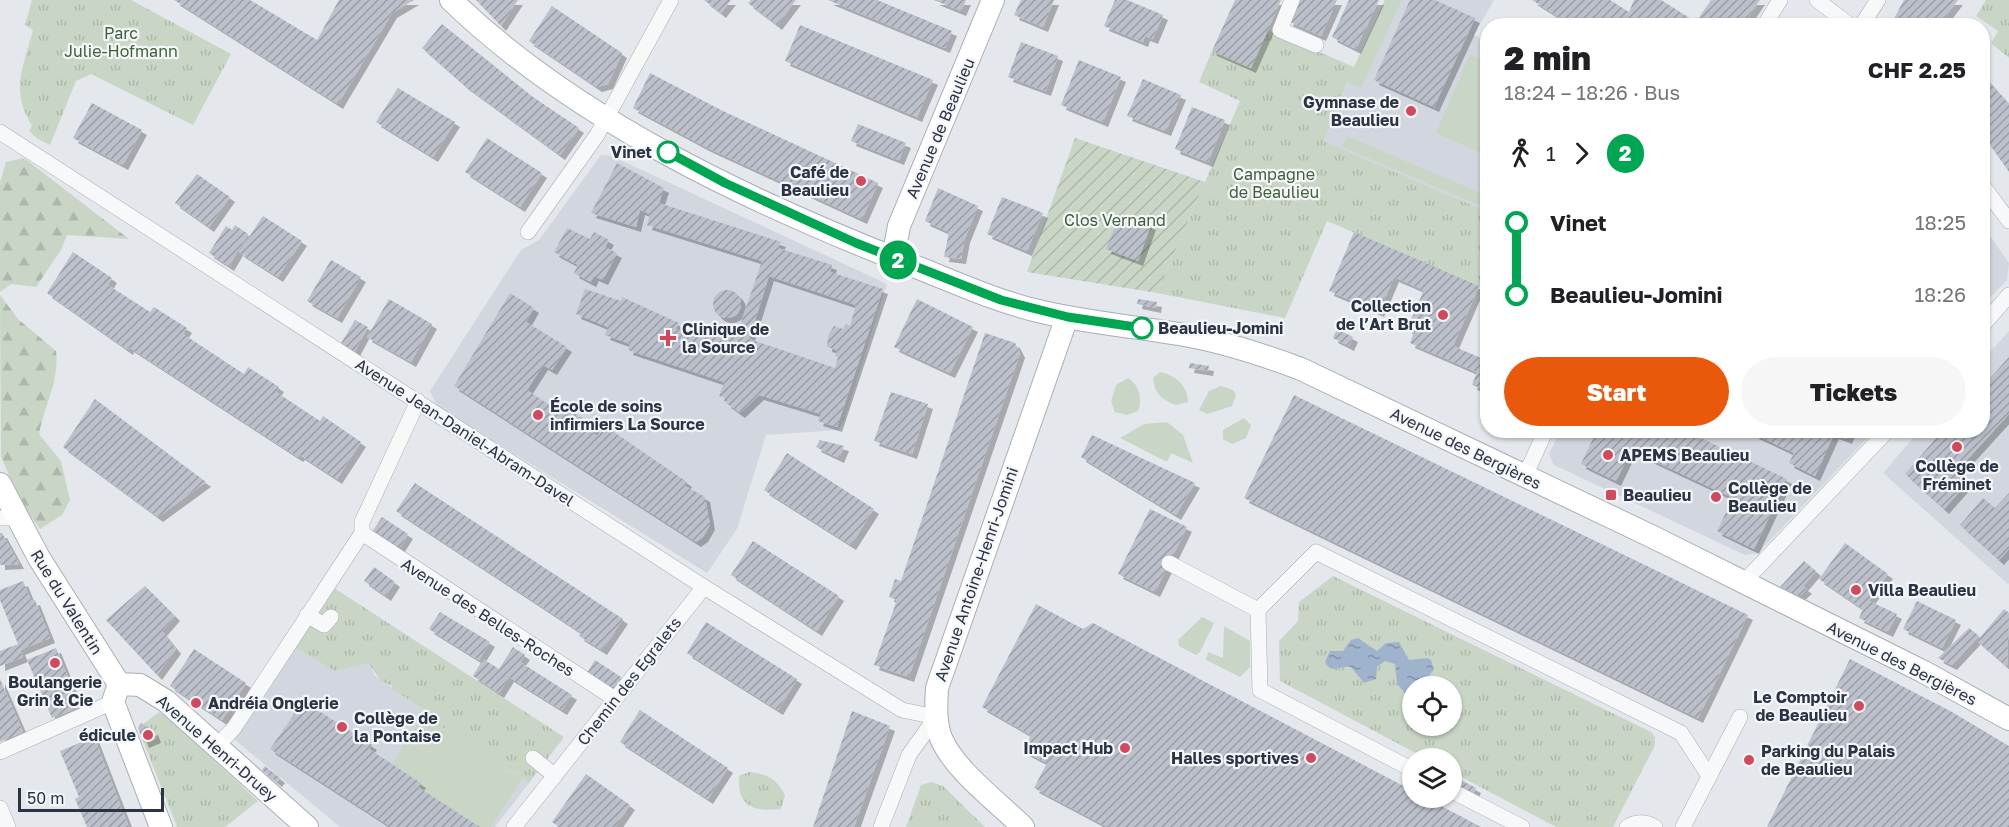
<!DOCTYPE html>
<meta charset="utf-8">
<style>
:root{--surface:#fff;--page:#f6f6f6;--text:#202124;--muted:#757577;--accent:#ea580c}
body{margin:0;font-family:"Golos Text",sans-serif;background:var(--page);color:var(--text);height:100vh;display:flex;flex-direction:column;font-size:22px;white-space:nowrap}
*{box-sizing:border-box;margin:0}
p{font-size:20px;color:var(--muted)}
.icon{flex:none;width:33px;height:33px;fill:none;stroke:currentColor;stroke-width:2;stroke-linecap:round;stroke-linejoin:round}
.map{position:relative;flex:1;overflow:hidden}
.sheet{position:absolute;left:1480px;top:18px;width:510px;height:420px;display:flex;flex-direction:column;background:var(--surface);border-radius:24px;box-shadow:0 2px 4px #0004}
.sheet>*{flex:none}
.badge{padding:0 12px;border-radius:20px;font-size:21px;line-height:39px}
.fabs{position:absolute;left:1402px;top:676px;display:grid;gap:12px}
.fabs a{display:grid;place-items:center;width:60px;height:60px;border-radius:50%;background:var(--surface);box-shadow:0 2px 4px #0004;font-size:30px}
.scale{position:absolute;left:18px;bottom:15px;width:146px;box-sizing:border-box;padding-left:6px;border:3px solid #2b3445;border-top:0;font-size:16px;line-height:21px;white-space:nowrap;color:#2b3445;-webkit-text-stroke:4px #f4f6f9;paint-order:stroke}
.map>.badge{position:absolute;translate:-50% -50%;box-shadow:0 0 0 3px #fff}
.legs{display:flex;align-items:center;gap:9px;height:66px;padding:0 24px;font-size:20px}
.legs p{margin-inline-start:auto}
.summary{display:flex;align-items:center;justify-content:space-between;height:102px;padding:0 24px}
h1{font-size:33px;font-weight:800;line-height:45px}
.action{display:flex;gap:12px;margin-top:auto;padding:12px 24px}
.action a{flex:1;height:69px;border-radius:36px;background:var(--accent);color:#fff;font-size:24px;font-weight:800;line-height:69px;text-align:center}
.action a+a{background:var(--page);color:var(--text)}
ul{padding:0 24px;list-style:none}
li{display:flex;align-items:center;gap:21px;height:72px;font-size:22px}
li i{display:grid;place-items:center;width:9px;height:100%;margin:0 8px;background:currentColor}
li i::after{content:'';width:15px;height:15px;margin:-8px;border:4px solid;border-radius:50%;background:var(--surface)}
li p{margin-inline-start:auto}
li:first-child i{background:linear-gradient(#0000 50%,currentColor 0)}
li:last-child i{background:linear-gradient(currentColor 50%,#0000 0)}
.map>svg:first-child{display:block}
.built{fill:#d2d6de}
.grass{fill:#c9d6c5}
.forest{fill:url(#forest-firs)}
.park{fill:url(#park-tufts);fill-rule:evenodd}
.garden{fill:url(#garden-furrows)}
.water{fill:url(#water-ripples)}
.building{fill:url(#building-hatch);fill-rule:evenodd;filter:url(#shadow)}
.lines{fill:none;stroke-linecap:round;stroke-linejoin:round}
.street-casing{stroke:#a9aeb7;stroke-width:16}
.secondary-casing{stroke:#a9aeb7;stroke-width:24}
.street{stroke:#f7f8fa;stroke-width:15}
.secondary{stroke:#fff;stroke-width:22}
.line-1-casing{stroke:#fff;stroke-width:14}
.line-1{stroke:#00a651;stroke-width:9}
.poi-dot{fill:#d1495b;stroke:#f4f6f9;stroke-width:2}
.stop-1-dot{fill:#fff;stroke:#00a651;stroke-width:3}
.labels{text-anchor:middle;stroke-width:4.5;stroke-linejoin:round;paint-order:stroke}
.park-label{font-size:16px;fill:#3f6138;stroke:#f4f6f9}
.poi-label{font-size:16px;font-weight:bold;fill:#2b3445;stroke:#f4f6f9;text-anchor:start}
.street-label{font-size:16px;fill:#2b3445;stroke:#f4f6f9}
.stop-label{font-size:16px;font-weight:bold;fill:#2b3445;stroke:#f4f6f9;text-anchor:end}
</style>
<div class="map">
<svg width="2009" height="827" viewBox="0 0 2009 827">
<defs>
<pattern id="forest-firs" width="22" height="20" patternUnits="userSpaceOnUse" patternTransform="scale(1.5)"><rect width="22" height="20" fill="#c9d6c5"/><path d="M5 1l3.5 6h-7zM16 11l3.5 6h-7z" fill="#adb8ab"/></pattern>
<pattern id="park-tufts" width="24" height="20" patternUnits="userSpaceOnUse" patternTransform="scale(1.5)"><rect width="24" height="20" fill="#c9d6c5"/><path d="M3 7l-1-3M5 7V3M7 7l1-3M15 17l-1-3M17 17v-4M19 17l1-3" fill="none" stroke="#adb8ab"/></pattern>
<pattern id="garden-furrows" width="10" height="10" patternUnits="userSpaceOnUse" patternTransform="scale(1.5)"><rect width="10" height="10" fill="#c9d6c5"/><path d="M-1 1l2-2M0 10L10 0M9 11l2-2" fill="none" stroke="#adb8ab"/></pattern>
<pattern id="water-ripples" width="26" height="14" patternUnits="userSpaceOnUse" patternTransform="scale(1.5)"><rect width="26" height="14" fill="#9fb4cc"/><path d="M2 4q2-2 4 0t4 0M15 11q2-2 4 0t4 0" fill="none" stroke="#8293a7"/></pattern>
<pattern id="building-hatch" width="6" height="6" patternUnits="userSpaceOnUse" patternTransform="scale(1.5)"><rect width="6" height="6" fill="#bbc0ca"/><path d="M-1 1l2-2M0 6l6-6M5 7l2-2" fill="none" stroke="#989da6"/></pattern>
<filter id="shadow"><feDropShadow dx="5" dy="5" stdDeviation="0" flood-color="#0004"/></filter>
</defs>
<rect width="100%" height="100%" fill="#e4e7ec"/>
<path class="built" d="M1385,0h109l-20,35 14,7v170l-166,-71z
M601,155l11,1 275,128 -43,137 -6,9 -72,5 -29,94 -30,44 -270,-167 -7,-15 91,-141 18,-10z
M1983,226l26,37 -2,17 -24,25z
M2009,331v252l-1,1 -125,-111 36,-42 64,-1v-70z
M1560,431h314l-116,122 -13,2 -191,-90 -5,-11z
M293,646l75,16 7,14 50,34 -1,5 105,68 -34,44h-155l-106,-88z"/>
<path class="grass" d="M1385,0h17l-41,88 -14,-6z
M1470,54l18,8v94l-52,-23z
M1347,136l141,60v13l-146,-62z
M1160,372c15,3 28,14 28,30l-12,3c-14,-5 -22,-12 -23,-27z
M1128,378c11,6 15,23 10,33l-11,4 -12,-3 -4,-11 5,-16z
M1221,386l12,4 3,5 -4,11 -25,8 -8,-4 10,-19z
M1244,418l7,7 -5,13 -14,6 -9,-5v-9z
M1167,422l16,13 10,28 -22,-10 -4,9 -47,-24 24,-14z
M1202,617l12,6 -14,29 -4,3 -17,-9 -1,-6z
M1224,626l26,15v26l-10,10 -34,-17 2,-8 15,6z
M423,715l99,64 -31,48h-11l-62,-40 2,-5 -28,-18z"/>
<path class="forest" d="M24,158l105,81 -62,-4 -6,15 -25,37 -25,-3 -11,8v-109l6,-21z
M0,295l18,24 38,32c4,28 -12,55 -17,83l22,27 9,39 -8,15 -22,14 -18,-25 -21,-47z"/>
<path class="park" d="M32,0h99l100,54 -38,71 -102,-51 -15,7 -26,64 -12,-6 -9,-8 3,-5c-22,-37 -9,-57 1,-96l-8,-5z
M1986,0h23v58l-18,-15 7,-12 -22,-15z
M1268,30l86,37 -31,74 165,71v78l-161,-69 -42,97 -128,-25 83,-192 -41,-19 13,-31 39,17z
M1333,576l318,156 4,5v8l-42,82h-57l-104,-55v-13h-25l-147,-78 -1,-40 19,-20 1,-19zM1413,687h39v39h-39z
M331,586l233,151 -35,46 -106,-68 2,-5 -33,-21v-3l-11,-5 -13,-18 -33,8 -42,-25z
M159,712l13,9 86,80 -33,26h-48l-39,-99z
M749,772c18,2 27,6 36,23l-4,14c-27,3 -44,-2 -42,-33z
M931,782l12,4 42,41h-79l15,-42z"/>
<path class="garden" d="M1075,138l130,44 -48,111 -130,-21z"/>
<path class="water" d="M1358,638l19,13 9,-8 13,-1 10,18 18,-2 4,2 3,10 -16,17h-5v23l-1,-8 -15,-18 -2,-20 -10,-3 -8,6 -1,12 -12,4 -13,-16c-10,-2 -20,8 -26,-5l5,-11h13l8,-11z"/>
<path class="building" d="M174,0h76l67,40 22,-40h75l-22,13 -54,91z
M476,0h42l-17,26z
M704,0h27l-10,13z
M751,0h45l-19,25 -29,-22z
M828,0h49l75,31 -7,17z
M934,0h32l-5,11z
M1021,0h33l-11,27 -29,-12z
M1115,0h12l36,15 -10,24 -8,-3 -2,6 -39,-16z
M1235,0h46l-30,68 -39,-17z
M1298,0h39l-16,36 -33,-15z
M1349,0h30l-23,49 -24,-12z
M1410,0h25l40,18 -41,89 -60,-27z
M1532,0h78l19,12 5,-12h27l35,22 15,-22h49l-18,26h-169z
M1904,0h54l-20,26h-48z
M552,6l70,47 -14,31 -11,3 -68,-46z
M442,24l91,73 46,31 -19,27 -96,-70 -42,-37z
M800,25l133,55 -16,37 -132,-56z
M1021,42l37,14 -12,35 -38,-14z
M1079,60l42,17 -18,45 -42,-17z
M650,73l73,38 155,72 -16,36 -156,-72 -73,-39z
M1983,75l26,29v68l-26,-37z
M1143,79l38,16 -15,36 -39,-15z
M398,88l57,34 -22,35 -57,-35z
M92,103l50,27 -19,35 -50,-27z
M1192,107l33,13 -17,42 -33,-13z
M858,124l48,19 -7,17 -48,-19z
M487,138l55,35 -22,34 -55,-35z
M617,163l47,25 -5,15 122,39 -3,6 54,17 -2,7 53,17 -46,138 -19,-6 3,-7 -62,-19 -19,18 -14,-10 2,-5 -9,-2 5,-14 -96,-32 2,-6 -25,-9 3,-8 -32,-13 9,-25 36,12 1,-4 57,26 -3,6 10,3 3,-5 47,10 26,-76 -115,-36 3,-11 -10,-4 -4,17 -45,-14zM769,276l87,29 -6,21 -4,-2 -3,5 -9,-3 -6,10 -1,11 10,3 -2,6 3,1 -3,11 -86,-29z
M197,174l33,23 -21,30 -34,-24z
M938,188l40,18 -13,32 -4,21 -17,-2 5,-25 -24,-11z
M1002,197l41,16 -16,38 -40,-17z
M1120,213l31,12 -13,36 -32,-12z
M263,216l39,25 -24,36 -39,-25z
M235,225l13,9 -19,32 -20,-13 17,-27 6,4z
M567,228l23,11 4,-7 15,8 -4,7 12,6 -14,27 -9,-4 -3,6 -17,-9 4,-8 -24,-13z
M1354,232l125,54 -26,60 35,15v30l-16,-6 5,-13 -67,-29 4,-11 -7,-3 17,-39 -30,-13 -15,35 -50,-21z
M73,252l39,26 -4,7 42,27 4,-5 33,21 -4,6 61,40 4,-7 31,20 -3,5 44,29 3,-5 38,26 -24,37 -37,-24 -2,2 -169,-110 -1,3 -81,-57z
M331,260l30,17 -24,41 -30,-17z
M713 304a14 14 0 1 1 28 0a14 14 0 1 1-28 0Z
M510,293l24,15 -8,14 41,25 -15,23 -9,-5 -16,25 21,14 4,-5 43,27 -3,6 6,4 7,-10 82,56 -2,4 20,11 5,28 -7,12 -7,5 -242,-156z
M389,299l43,25 -21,38 -44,-25z
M917,299l56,28 -23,46 -56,-26z
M1138,299l19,3 -1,6 -19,-4z
M355,320l13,7 -14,26 -14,-8z
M1337,329l16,8 -4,9 -16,-8z
M985,333l30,10 5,10 -111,324 -35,-12 23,-65 -8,-3 6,-18 6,2z
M2009,357v57l-54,59 12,10 -23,26 -39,-35 38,-44h40v-44z
M1190,363l19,3 -1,5 -19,-3z
M891,392l37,12 -16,50 -38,-13z
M1294,395l454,220 -50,103 -454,-220z
M95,399l111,83 -48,35 -95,-70z
M1597,430h87l103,49 -33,70 -37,-18 16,-33 -102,-48 -15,31 -35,-17z
M1755,430h96l-4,9 -13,-5 -19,42 -26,-13 5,-10 -40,-19z
M1092,435l103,48 -19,32 -95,-58z
M820,440l24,6 -5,12 -23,-11z
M787,453l87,56 -23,36 -87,-55z
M415,483l208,136 -21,31 -23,-14 3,-3 -186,-122z
M2009,493v56l-10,11 -39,-35 23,-27 12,10z
M1150,509l37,18 -32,65 -37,-18z
M382,517l26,17 -10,16 -26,-18z
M0,533h2l17,31 -19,1z
M753,541l86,55 -22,35 -86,-56z
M1845,543l43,31 -19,27 28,13 -9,18 -29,-14 4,-9 -44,-30z
M1804,561l12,10 -13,15 4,3 -8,7 -19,-9z
M374,567l21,15 -9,14 -22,-15z
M23,581l8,20 4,-1 15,38 -30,12 3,7 -23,9v-15l18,-7 -18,-44v-10z
M145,586l30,30 -13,15 14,18 -19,26 -51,-55z
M1917,601l39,19 -14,28 -39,-19z
M1036,604l47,25 10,-6 320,168v7h13l55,29h-373l-74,-39 13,-25 -23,-12 7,-16 -49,-28z
M2004,609l5,4 -2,54 -30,-26z
M440,612l50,30 -11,18 -50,-31z
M706,622l91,57 -19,31 -91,-57z
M1969,628l10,8 -27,29 -14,-7z
M513,647l12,8 -5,7 52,33 -10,15 -53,-33 -10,16 -26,-17 10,-17 16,10z
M56,648l24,59 -28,11 -25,-58z
M194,649l52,34 -24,37 -52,-34z
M1850,659l102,53 57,34v81h-242z
M595,660l26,17 -6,10h-6l-22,-14z
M0,679l23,53 -23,10z
M301,704l8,5 2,-3 61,39 -3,4 52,34 -3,4 62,40h-89l-121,-78z
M640,710l88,58 -20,31 -88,-57z
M852,711l38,15 -36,101h-41z
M141,723l4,2 3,7 5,-2 3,8 -12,5 -6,-15z
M94,737l29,75 6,15h-42l-12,-28 4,-2 -19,-46z
M265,766l15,12 -3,4 -15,-12z
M586,774l44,31 -15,22h-56l-7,-5z
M1453,776l23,12 -4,8 -20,-11z"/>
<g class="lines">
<defs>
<path id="street" d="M1292,0l-12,30 36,15
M1817,0l34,26
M1764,26l16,-26
M1861,26l17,-26
M0,132l704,455 198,123 34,7 -27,38 -28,72
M1983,186l26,35
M528,232l69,-97 74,-135
M1983,325l26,-30
M1525,476l21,-46
M0,518h16
M362,533l253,166
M1169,563l89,47 58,-58 365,181 28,43
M1742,584l146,-154
M1258,610l2,80 153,80
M307,615l17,10 7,-8
M217,746l17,-18 128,-195v-11l56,-121
M0,752l113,-50
M533,758l22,18
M1452,791l70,36
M0,808l8,19
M514,827l190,-240
M1627,827c10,-6 18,-6 28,0
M1683,827l57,-110"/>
<path id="secondary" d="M451,0c123,119 297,201 455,263 42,16 84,36 128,47 47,12 97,16 145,24 42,7 82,20 122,35l352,168 269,134 87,48
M893,258l6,-32 94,-226
M0,484l39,74 80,126
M119,684l21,1 26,16 141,126
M119,684l-6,18 48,125
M1023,827c-25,-25 -68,-56 -82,-89 -6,-16 -5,-33 -4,-50l130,-371"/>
</defs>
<use href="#street" class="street-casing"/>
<use href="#secondary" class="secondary-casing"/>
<use href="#street" class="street"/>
<use href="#secondary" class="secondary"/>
</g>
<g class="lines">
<defs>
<path id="line-1" d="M668,152l57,31 131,60 145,57 67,17 74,11"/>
</defs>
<use href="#line-1" class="line-1-casing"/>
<use href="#line-1" class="line-1"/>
</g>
<g class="poi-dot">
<circle cx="1411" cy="111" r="6"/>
<circle cx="861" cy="181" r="6"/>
<circle cx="1443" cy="315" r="6"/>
<path d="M665 329h6v6h6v6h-6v6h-6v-6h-6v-6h6z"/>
<circle cx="538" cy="415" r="6"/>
<circle cx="1957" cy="447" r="6"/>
<circle cx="1608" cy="455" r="6"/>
<rect x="1605" y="489" width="12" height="12" rx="3"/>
<circle cx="1716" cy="497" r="6"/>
<circle cx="1856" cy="590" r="6"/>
<circle cx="55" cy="663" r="6"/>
<circle cx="196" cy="703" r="6"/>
<circle cx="1859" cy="706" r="6"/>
<circle cx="342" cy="727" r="6"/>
<circle cx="148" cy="735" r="6"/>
<circle cx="1125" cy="748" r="6"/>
<circle cx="1311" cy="758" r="6"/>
<circle cx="1749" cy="760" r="6"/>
</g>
<g class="stop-1-dot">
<circle cx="668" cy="152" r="10"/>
<circle cx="1142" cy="328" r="10"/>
</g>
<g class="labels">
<g class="park-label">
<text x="121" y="39">Parc<tspan x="121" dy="18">Julie-Hofmann</tspan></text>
<text x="1274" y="180">Campagne<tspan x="1274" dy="18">de Beaulieu</tspan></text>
<text x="1115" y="226">Clos Vernand</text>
</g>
<g class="poi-label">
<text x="1399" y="108" text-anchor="end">Gymnase de<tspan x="1399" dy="18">Beaulieu</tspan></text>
<text x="849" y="178" text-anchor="end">Café de<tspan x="849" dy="18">Beaulieu</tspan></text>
<text x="1431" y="312" text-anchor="end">Collection<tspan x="1431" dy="18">de l’Art Brut</tspan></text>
<text x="682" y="335">Clinique de<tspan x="682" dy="18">la Source</tspan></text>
<text x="550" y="412">École de soins<tspan x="550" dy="18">infirmiers La Source</tspan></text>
<text x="1620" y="461">APEMS Beaulieu</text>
<text x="1957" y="472" text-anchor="middle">Collège de<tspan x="1957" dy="18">Fréminet</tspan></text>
<text x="1728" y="494">Collège de<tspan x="1728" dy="18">Beaulieu</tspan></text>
<text x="1623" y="501">Beaulieu</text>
<text x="1868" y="596">Villa Beaulieu</text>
<text x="55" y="688" text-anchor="middle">Boulangerie<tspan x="55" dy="18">Grin &amp; Cie</tspan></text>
<text x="1847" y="703" text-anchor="end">Le Comptoir<tspan x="1847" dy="18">de Beaulieu</tspan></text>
<text x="208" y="709">Andréia Onglerie</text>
<text x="354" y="724">Collège de<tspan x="354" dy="18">la Pontaise</tspan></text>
<text x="136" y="741" text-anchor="end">édicule</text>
<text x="1113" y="754" text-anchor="end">Impact Hub</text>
<text x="1761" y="757">Parking du Palais<tspan x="1761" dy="18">de Beaulieu</tspan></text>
<text x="1299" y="764" text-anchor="end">Halles sportives</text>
</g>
<g class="street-label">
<text transform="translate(940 128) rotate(-67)" y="6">Avenue de Beaulieu</text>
<text transform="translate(465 432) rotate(33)" y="6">Avenue Jean-Daniel-Abram-Davel</text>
<text transform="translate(1466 448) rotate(26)" y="6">Avenue des Bergières</text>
<text transform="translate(976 574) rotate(-71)" y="6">Avenue Antoine-Henri-Jomini</text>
<text transform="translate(67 602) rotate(58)" y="6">Rue du Valentin</text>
<text transform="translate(488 617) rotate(33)" y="6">Avenue des Belles-Roches</text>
<text transform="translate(1902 663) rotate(27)" y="6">Avenue des Bergières</text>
<text transform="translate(629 681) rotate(-52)" y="6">Chemin des Egralets</text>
<text transform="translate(217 748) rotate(41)" y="6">Avenue Henri-Druey</text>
</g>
<g class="stop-label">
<text x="652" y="158">Vinet</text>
<text x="1158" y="334" text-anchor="start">Beaulieu-Jomini</text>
</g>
</g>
</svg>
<div class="fabs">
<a><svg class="icon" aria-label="locate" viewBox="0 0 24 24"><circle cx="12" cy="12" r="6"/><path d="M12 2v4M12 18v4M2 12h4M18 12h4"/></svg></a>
<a><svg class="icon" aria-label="layers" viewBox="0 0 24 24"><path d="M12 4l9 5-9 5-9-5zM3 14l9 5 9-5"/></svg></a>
</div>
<div class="scale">50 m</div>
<b class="badge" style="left:898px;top:260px;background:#00a651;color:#fff">2</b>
<section class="sheet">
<div class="summary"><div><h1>2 min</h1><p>18:24 – 18:26 · Bus</p></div><b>CHF 2.25</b></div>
<div class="legs"><svg class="icon" aria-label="walk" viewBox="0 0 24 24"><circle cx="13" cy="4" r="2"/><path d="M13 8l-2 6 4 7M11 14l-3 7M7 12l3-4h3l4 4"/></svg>1<svg class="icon" aria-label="forward" viewBox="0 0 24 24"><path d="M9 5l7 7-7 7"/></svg><b class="badge" style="background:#00a651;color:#fff">2</b></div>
<ul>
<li><i style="color:#00a651"></i><b>Vinet</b><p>18:25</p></li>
<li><i style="color:#00a651"></i><b>Beaulieu-Jomini</b><p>18:26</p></li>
</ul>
<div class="action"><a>Start</a><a>Tickets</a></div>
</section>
</div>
